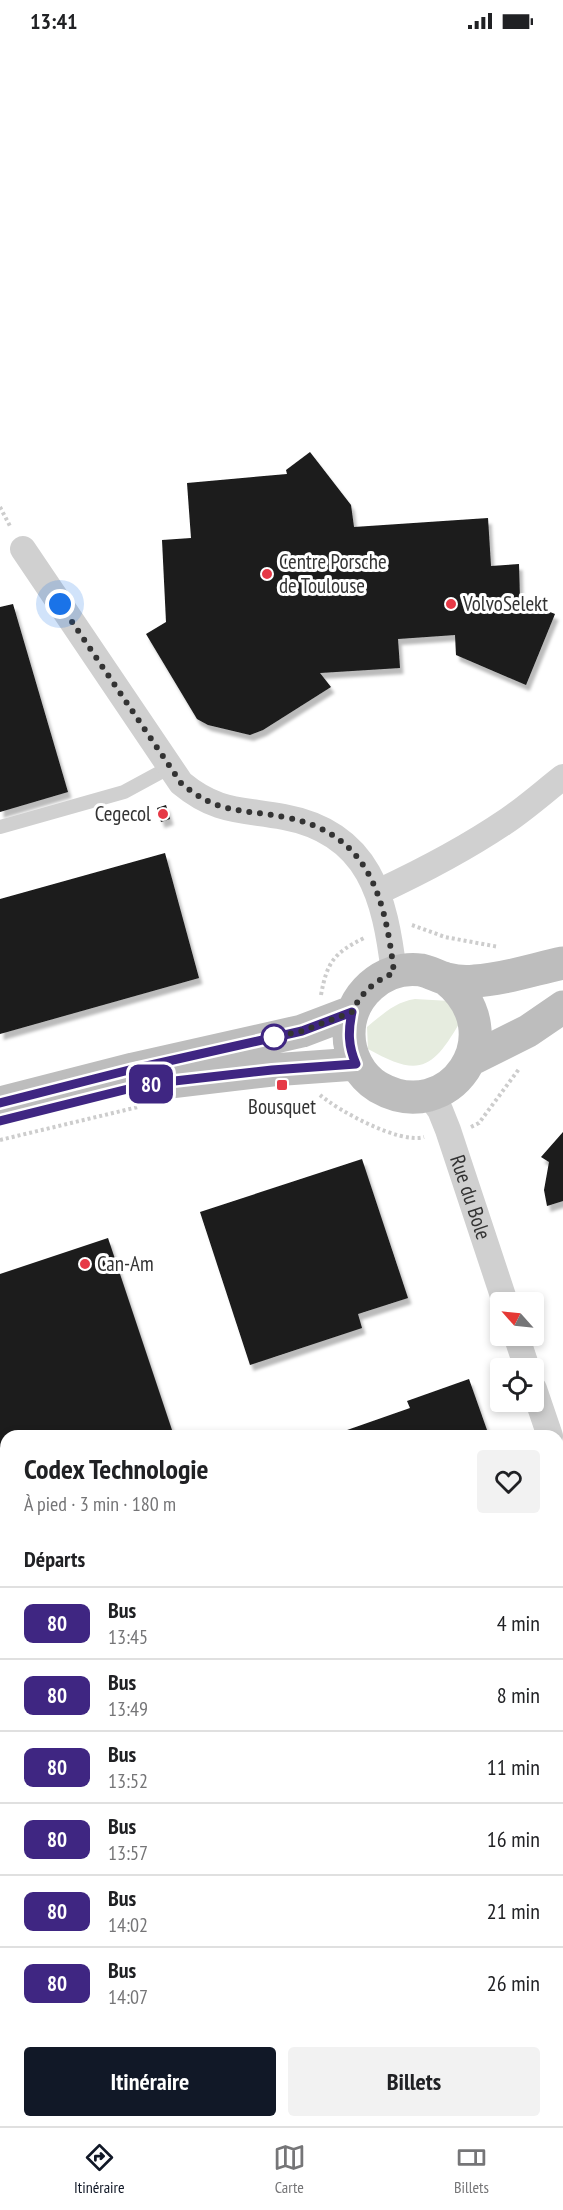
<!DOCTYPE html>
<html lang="fr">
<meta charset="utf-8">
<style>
:root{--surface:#fff;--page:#f2f2f2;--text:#202124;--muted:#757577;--line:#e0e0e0;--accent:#111827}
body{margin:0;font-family:"PT Sans Narrow",sans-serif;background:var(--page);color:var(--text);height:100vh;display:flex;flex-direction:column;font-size:22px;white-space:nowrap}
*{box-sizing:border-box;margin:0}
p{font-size:20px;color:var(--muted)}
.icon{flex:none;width:33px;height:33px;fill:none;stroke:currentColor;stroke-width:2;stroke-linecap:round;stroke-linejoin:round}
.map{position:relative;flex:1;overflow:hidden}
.drawer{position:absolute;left:0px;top:1388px;width:564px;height:698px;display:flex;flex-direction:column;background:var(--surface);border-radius:18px 18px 0 0;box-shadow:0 3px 9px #0003}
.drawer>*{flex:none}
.badge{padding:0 12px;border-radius:9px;font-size:21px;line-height:39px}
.needle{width:39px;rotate:297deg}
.tools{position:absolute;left:490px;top:1250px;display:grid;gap:12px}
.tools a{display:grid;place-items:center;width:54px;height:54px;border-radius:6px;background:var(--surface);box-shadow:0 3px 9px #0003;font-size:30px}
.you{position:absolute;width:30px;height:30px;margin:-15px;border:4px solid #fff;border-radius:50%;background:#1a73e8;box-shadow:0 0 0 9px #1a73e833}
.map>.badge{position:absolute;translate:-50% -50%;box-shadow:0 0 0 3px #fff}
h2{padding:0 24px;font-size:22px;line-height:54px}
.round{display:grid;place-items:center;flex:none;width:63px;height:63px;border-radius:6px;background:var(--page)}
.overview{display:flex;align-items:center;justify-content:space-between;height:102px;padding:0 24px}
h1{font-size:28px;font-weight:700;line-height:45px}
.primary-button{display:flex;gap:12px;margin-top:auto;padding:12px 24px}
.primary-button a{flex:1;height:69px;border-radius:6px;background:var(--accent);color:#fff;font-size:24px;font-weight:700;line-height:69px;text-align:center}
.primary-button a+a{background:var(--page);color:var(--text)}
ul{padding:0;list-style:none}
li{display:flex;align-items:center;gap:18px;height:72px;padding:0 24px;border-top:2px solid var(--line)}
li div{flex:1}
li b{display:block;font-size:22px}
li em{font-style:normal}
li .badge{min-width:66px;font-weight:700;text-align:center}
.status{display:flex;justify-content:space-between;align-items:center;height:42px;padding:0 30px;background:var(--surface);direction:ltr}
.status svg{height:16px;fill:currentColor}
.tabs{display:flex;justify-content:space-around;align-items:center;height:84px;border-top:2px solid var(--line);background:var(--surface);font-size:16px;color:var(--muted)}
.tabs a{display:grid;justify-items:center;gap:3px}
.tabs .selected{color:var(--accent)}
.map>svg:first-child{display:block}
.green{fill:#e6ecdf}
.building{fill:#1a1a1a;filter:url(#shadow)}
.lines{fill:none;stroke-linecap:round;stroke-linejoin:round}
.path{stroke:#cdcdcd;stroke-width:4;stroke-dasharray:3 3;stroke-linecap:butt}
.service{stroke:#d0d0d0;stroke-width:14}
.minor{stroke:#d0d0d0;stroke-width:26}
.secondary{stroke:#bdbdbd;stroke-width:33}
.rail{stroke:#888;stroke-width:4.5;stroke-dasharray:6 4.5;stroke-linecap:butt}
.line-casing{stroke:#fff;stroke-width:14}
.line{stroke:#3f2682;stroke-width:9}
.walk{stroke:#333;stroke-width:6;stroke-dasharray:0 10.8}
.poi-dot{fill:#e63946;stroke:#fff;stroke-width:2}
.stop-dot{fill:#fff;stroke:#3f2682;stroke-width:3}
.labels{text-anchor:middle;stroke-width:6;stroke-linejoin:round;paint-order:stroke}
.poi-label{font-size:21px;fill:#333;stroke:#fff;text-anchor:start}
.street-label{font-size:21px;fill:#333;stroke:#fff}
</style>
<div class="status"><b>13:41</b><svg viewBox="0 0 49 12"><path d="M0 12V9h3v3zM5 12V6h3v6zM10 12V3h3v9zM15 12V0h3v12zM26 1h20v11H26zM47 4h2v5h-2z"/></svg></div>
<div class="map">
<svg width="563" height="2084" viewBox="0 0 563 2084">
<defs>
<filter id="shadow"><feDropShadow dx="3.5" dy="6" stdDeviation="1.5" flood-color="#0004"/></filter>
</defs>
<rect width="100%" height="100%" fill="#fff"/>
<path class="green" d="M415,957l35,2 10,21c-28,49 -42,55 -92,27l-1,-22c16,-13 28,-25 48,-28z
M6,1801v278h528l-8,5h-526v-280z
M558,2003l5,8v50l-5,3z"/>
<path class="building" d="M310,410l41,53 3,22 134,-9 3,48 28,-2 1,36 35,14 -29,71 -70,-30 -1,-20 -57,4 2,29 -80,5 11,14 -68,43 -13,5 -42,-10 -11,-6 -51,-85 20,-12 -4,-82 29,-2 -4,-55 100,-9 -1,-4z
M13,562l55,188 -68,20v-205z
M166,763l4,14 -9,3 -4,-14z
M165,811l34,125 -199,56v-135z
M563,1090v69l-16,5 -3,-16 5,-28 -8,-5z
M362,1117l46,139 -50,16 4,14 -112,37 -50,-153z
M108,1196l66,198h-168v72l-6,2v-236z
M469,1337l18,51 -7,2 1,4h-151l80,-28 -3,-7z
M563,1816v64l-5,3v-64z
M563,2075v9h-15l10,-5z"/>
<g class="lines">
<path class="path" d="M0,465l11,21
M412,883l33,12 54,10
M321,953c6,-33 13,-42 43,-57
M320,1053c19,16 79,49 104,42
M471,1085l8,-4 40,-54
M0,1098l138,-33"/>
<path class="service" d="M0,785l124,-35 46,-25"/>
<g class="minor">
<path d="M23,507l158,234c36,30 60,26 103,34 86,16 101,81 110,156"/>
<path d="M378,850c45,-21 89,-44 130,-72 19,-13 37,-29 55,-43"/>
<path id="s1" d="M429,1053l11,15 8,20 57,172"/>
<path d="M516,1293l11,33"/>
<path d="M534,1347l16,47"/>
<path d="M558,1419l5,15"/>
<path d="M558,1485l5,-9"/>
</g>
<path class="secondary" d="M446,937c69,55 3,149 -68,108 -18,-11 -29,-32 -29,-53 0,-38 34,-69 72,-64 10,2 17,7 26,9 8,2 19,3 27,2 28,-1 61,-12 89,-18
M470,1018l58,-29 35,-24
M153,1042l119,-14 84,-6
M0,1061l133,-34 169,-38 50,-19"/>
<path class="rail" d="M558,1551l5,-1
M558,1565l5,-1
M0,1645l6,-1
M0,1659l6,-1"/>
</g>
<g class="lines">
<defs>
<path id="line" d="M0,1061l133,-34 169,-38 50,-19c-4,19 -4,34 4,52l-84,6 -124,14 -148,37"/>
</defs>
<use href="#line" class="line-casing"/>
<use href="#line" class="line"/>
<path class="walk" d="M60,562l121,179c36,31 60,26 103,34 86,16 101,81 110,156 -20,8 -33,20 -42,39l-50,19 -28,6"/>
</g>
<g class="poi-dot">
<circle cx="267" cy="532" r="6"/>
<circle cx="451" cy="562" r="6"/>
<circle cx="163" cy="772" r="6"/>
<rect x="276" y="1037" width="12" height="12" rx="3"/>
<circle cx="85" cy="1222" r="6"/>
</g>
<circle class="stop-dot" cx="274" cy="995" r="12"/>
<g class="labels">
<g class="poi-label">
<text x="279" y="527">Centre Porsche<tspan x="279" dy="24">de Toulouse</tspan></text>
<text x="463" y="569">VolvoSelekt</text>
<text x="151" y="779" text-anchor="end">Cegecol</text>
<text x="282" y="1072" text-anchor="middle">Bousquet</text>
<text x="97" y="1229">Can-Am</text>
</g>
<g class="street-label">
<text dy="7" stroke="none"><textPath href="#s1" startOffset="111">Rue du Bole</textPath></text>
</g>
</g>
</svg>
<div class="tools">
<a><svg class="needle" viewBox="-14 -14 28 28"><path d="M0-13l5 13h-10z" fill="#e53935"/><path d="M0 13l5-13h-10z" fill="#757577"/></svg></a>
<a><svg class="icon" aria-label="locate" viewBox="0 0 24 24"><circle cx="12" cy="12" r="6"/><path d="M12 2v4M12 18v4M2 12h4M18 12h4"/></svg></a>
</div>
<div class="you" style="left:60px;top:562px"></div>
<b class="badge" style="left:151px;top:1042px;background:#3f2682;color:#fff">80</b>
<section class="drawer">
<div class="overview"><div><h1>Codex Technologie</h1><p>À pied · 3 min · 180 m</p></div><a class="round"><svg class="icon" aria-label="heart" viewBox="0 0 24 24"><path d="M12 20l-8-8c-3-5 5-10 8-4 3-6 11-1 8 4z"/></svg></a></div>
<h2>Départs</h2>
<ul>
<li><span class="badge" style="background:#3f2682;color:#fff">80</span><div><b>Bus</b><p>13:45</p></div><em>4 min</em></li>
<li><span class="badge" style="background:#3f2682;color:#fff">80</span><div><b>Bus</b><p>13:49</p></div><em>8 min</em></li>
<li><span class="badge" style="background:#3f2682;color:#fff">80</span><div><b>Bus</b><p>13:52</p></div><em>11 min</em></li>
<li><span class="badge" style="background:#3f2682;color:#fff">80</span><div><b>Bus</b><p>13:57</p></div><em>16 min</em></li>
<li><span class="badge" style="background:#3f2682;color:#fff">80</span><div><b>Bus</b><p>14:02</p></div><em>21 min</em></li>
<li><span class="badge" style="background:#3f2682;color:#fff">80</span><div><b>Bus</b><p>14:07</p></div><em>26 min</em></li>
</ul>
<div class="primary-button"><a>Itinéraire</a><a>Billets</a></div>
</section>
</div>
<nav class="tabs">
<a class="selected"><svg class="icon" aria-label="directions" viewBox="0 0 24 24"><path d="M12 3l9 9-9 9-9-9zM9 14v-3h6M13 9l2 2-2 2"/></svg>Itinéraire</a>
<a><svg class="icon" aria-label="map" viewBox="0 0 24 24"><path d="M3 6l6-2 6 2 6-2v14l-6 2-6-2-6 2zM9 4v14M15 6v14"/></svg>Carte</a>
<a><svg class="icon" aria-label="tickets" viewBox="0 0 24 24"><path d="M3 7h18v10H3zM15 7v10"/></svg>Billets</a>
</nav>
